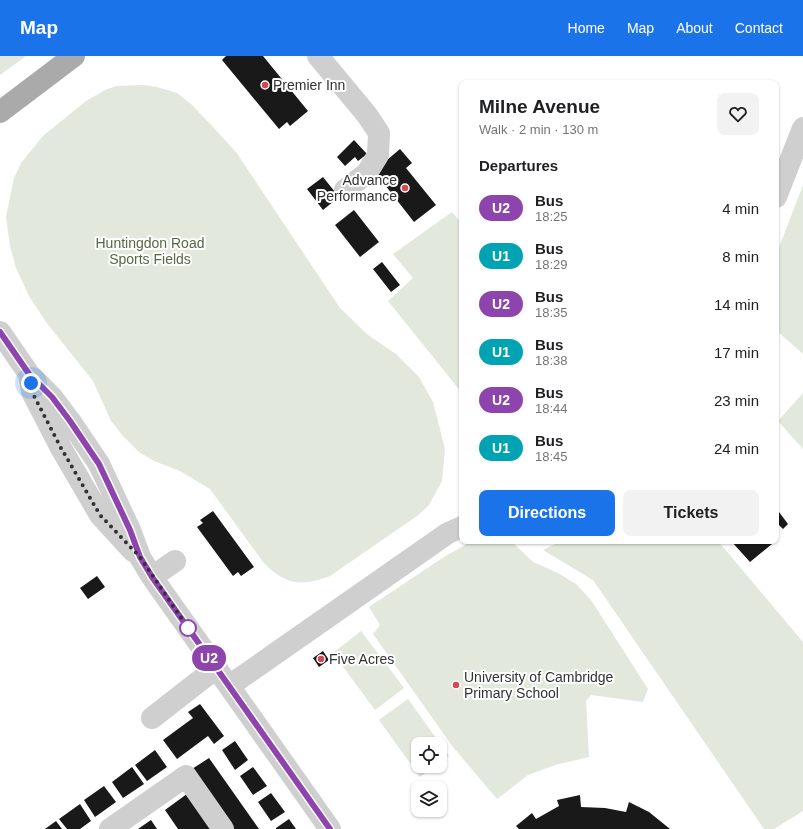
<!DOCTYPE html>
<meta charset="utf-8">
<style>
:root{--surface:#fff;--page:#f2f2f2;--text:#202124;--muted:#757577;--accent:#1a73e8}
body{margin:0;font-family:Helvetica,sans-serif;background:var(--page);color:var(--text);height:100vh;display:flex;flex-direction:column;font-size:15px;white-space:nowrap}
*{box-sizing:border-box;margin:0}
p{font-size:13px;color:var(--muted)}
.icon{flex:none;width:22px;height:22px;fill:none;stroke:currentColor;stroke-width:2;stroke-linecap:round;stroke-linejoin:round}
.map{position:relative;flex:1;overflow:hidden}
.panel{position:absolute;left:459px;top:24px;width:320px;height:464px;display:flex;flex-direction:column;background:var(--surface);border-radius:8px;box-shadow:0 1px 3px #0004}
.panel>*{flex:none}
.badge{padding:0 8px;border-radius:13px;font-size:14px;line-height:26px}
.controls{position:absolute;left:411px;top:681px;display:grid;gap:8px}
.controls a{display:grid;place-items:center;width:36px;height:36px;border-radius:8px;background:var(--surface);box-shadow:0 1px 3px #0004;font-size:20px}
.you{position:absolute;width:20px;height:20px;margin:-10px;border:3px solid #fff;border-radius:50%;background:#1a73e8;box-shadow:0 0 0 6px #1a73e833}
.map>.badge{position:absolute;translate:-50% -50%;box-shadow:0 0 0 2px #fff}
h2{padding:0 20px;font-size:15px;line-height:36px}
.round{display:grid;place-items:center;flex:none;width:42px;height:42px;border-radius:8px;background:var(--page)}
.summary{display:flex;align-items:center;justify-content:space-between;height:68px;padding:0 20px}
h1{font-size:19px;font-weight:600;line-height:30px}
.cta{display:flex;gap:8px;margin-top:auto;padding:8px 20px}
.cta a{flex:1;height:46px;border-radius:8px;background:var(--accent);color:#fff;font-size:16px;font-weight:600;line-height:46px;text-align:center}
.cta a+a{background:var(--page);color:var(--text)}
ul{padding:0;list-style:none}
li{display:flex;align-items:center;gap:12px;height:48px;padding:0 20px}
li div{flex:1}
li b{display:block;font-size:15px}
li em{font-style:normal}
li .badge{min-width:44px;font-weight:700;text-align:center}
header{display:flex;align-items:center;gap:24px;box-sizing:border-box;height:56px;padding:0 20px;background:var(--accent);color:#fff}
header strong{font-size:19px}
nav{display:flex;gap:22px;margin-inline-start:auto;font-size:14px}
.map>svg:first-child{display:block}
.green{fill:#e2e8dc}
.building{fill:#191919}
.lines{fill:none;stroke-linecap:round;stroke-linejoin:round}
.minor{stroke:#cfcfcf;stroke-width:22}
.major{stroke:#aaa;stroke-width:22}
.line-casing{stroke:#fff;stroke-width:9}
.line{stroke:#8e44ad;stroke-width:6}
.walk{stroke:#323232;stroke-width:4;stroke-dasharray:0 7.2}
.poi-dot{fill:#d44852;stroke:#fff;stroke-width:1.5}
.stop-dot{fill:#fff;stroke:#8e44ad;stroke-width:2}
.labels{text-anchor:middle;stroke-width:4;stroke-linejoin:round;paint-order:stroke}
.poi-label{font-size:14px;fill:#323232;stroke:#fff;text-anchor:start}
.park-label{font-size:14px;fill:#556a43;stroke:#fff}
</style>
<header>
<strong>Map</strong>
<nav><a>Home</a><a>Map</a><a>About</a><a>Contact</a></nav>
</header>
<div class="map">
<svg width="803" height="773" viewBox="0 0 803 773">
<rect width="100%" height="100%" fill="#fff"/>
<path class="green" d="M0,0h26l-26,19z
M144,29l13,2 20,6 14,11 23,24 22,24 104,156 28,27 28,19 23,23 14,25 12,47 -3,32 -13,24 -12,11 -87,60c-29,11 -45,9 -67,-14l-53,-73 -30,-18 -26,-10 -15,-9 -16,-16 -12,-15 -18,-40 -47,-59 -17,-26 -13,-28 -6,-22 -4,-29 8,-39 7,-15 22,-27 43,-35 19,-11 11,-4z
M803,129v169l-27,-24v-75z
M452,156l10,12v169l-74,-92 25,-23 -20,-24z
M803,337v56l-25,-28z
M472,485h39l22,21 25,11 18,11 15,16 57,89 -5,13 -52,-7 -5,6 3,56 -34,8 -27,10 -31,24 -44,-52 -80,-113 7,-9 -11,-18 75,-50z
M561,485h157l85,101v169l-29,18h-10l-171,-249 -50,-30z
M361,575l43,57 -29,22 -42,-57z
M408,643l41,57 -9,7v-19h-22v22h17l-15,11 -41,-57z"/>
<path class="building" d="M226,0h37l45,55 -18,15 -3,-4 -8,7 -57,-69z
M354,84l13,14 -9,7 -3,-4 -10,9 -8,-9z
M400,93l12,14 -6,5 30,37 -22,17 -40,-51z
M323,121l16,20 -16,13 -16,-21z
M354,154l25,32 -19,15 -25,-32z
M382,206l18,23 -9,7 -18,-23z
M776,452l12,16 -5,5 -7,-7z
M213,455l41,56 -13,9 -3,-4 -5,4 -36,-49 6,-4 -3,-3z
M731,485h38l3,3 -22,18z
M97,520l8,11 -17,12 -8,-11z
M323,595l6,9 -10,7 -6,-9z
M200,648l24,32 -10,8 -6,-8 -31,23 -14,-19 30,-22 -5,-6z
M235,685l13,19 -13,10 -13,-20z
M155,694l12,17 -20,14 -12,-16z
M209,702l50,71h-25l-42,-60z
M132,711l12,17 -21,14 -11,-16z
M253,711l14,19 -14,9 -13,-19z
M104,730l12,16 -21,15 -11,-17z
M191,735l27,38h-40l-13,-19z
M271,737l14,19 -14,9 -13,-19z
M580,739l1,12 24,1 21,4 3,-10 20,10 21,17h-151l-3,-3 16,-13 4,6 23,-13 -2,-6z
M80,748l11,17 -11,8h-13l-8,-10z
M289,763l7,10h-20v-1z
M151,764l6,9h-19z
M56,765l6,8h-17z"/>
<g class="lines">
<path class="minor" d="M318,0l49,59 12,18 -1,22 -11,18 -22,17
M776,141l27,-69
M0,276l29,42 23,23 18,24 29,43 31,66 10,27 12,20 178,252
M30,324l2,12 29,56 39,67 33,36
M152,521l23,-16
M229,630l219,-153 14,-6
M152,662l64,-50
M110,773l76,-53 37,53"/>
<path class="major" d="M0,56l74,-56"/>
</g>
<g class="lines">
<defs>
<path id="line" d="M0,276l29,42 23,23 18,24 29,43 31,66 10,27 12,20 178,252"/>
</defs>
<use href="#line" class="line-casing"/>
<use href="#line" class="line"/>
<path class="walk" d="M31,327l1,9 29,56 39,67 40,42 48,71"/>
</g>
<g class="poi-dot">
<circle cx="265" cy="29" r="4"/>
<circle cx="405" cy="132" r="4"/>
<circle cx="321" cy="603" r="4"/>
<circle cx="456" cy="629" r="4"/>
</g>
<circle class="stop-dot" cx="188" cy="572" r="8"/>
<g class="labels">
<g class="poi-label">
<text x="273" y="34">Premier Inn</text>
<text x="397" y="129" text-anchor="end">Advance<tspan x="397" dy="16">Performance</tspan></text>
<text x="329" y="608">Five Acres</text>
<text x="464" y="626">University of Cambridge<tspan x="464" dy="16">Primary School</tspan></text>
</g>
<g class="park-label">
<text x="150" y="192">Huntingdon Road<tspan x="150" dy="16">Sports Fields</tspan></text>
</g>
</g>
</svg>
<div class="controls">
<a><svg class="icon" aria-label="locate" viewBox="0 0 24 24"><circle cx="12" cy="12" r="6"/><path d="M12 2v4M12 18v4M2 12h4M18 12h4"/></svg></a>
<a><svg class="icon" aria-label="layers" viewBox="0 0 24 24"><path d="M12 4l9 5-9 5-9-5zM3 14l9 5 9-5"/></svg></a>
</div>
<div class="you" style="left:31px;top:327px"></div>
<b class="badge" style="left:209px;top:602px;background:#8e44ad;color:#fff">U2</b>
<section class="panel">
<div class="summary"><div><h1>Milne Avenue</h1><p>Walk · 2 min · 130 m</p></div><a class="round"><svg class="icon" aria-label="heart" viewBox="0 0 24 24"><path d="M12 20l-8-8c-3-5 5-10 8-4 3-6 11-1 8 4z"/></svg></a></div>
<h2>Departures</h2>
<ul>
<li><span class="badge" style="background:#8e44ad;color:#fff">U2</span><div><b>Bus</b><p>18:25</p></div><em>4 min</em></li>
<li><span class="badge" style="background:#00a3b4;color:#fff">U1</span><div><b>Bus</b><p>18:29</p></div><em>8 min</em></li>
<li><span class="badge" style="background:#8e44ad;color:#fff">U2</span><div><b>Bus</b><p>18:35</p></div><em>14 min</em></li>
<li><span class="badge" style="background:#00a3b4;color:#fff">U1</span><div><b>Bus</b><p>18:38</p></div><em>17 min</em></li>
<li><span class="badge" style="background:#8e44ad;color:#fff">U2</span><div><b>Bus</b><p>18:44</p></div><em>23 min</em></li>
<li><span class="badge" style="background:#00a3b4;color:#fff">U1</span><div><b>Bus</b><p>18:45</p></div><em>24 min</em></li>
</ul>
<div class="cta"><a>Directions</a><a>Tickets</a></div>
</section>
</div>
